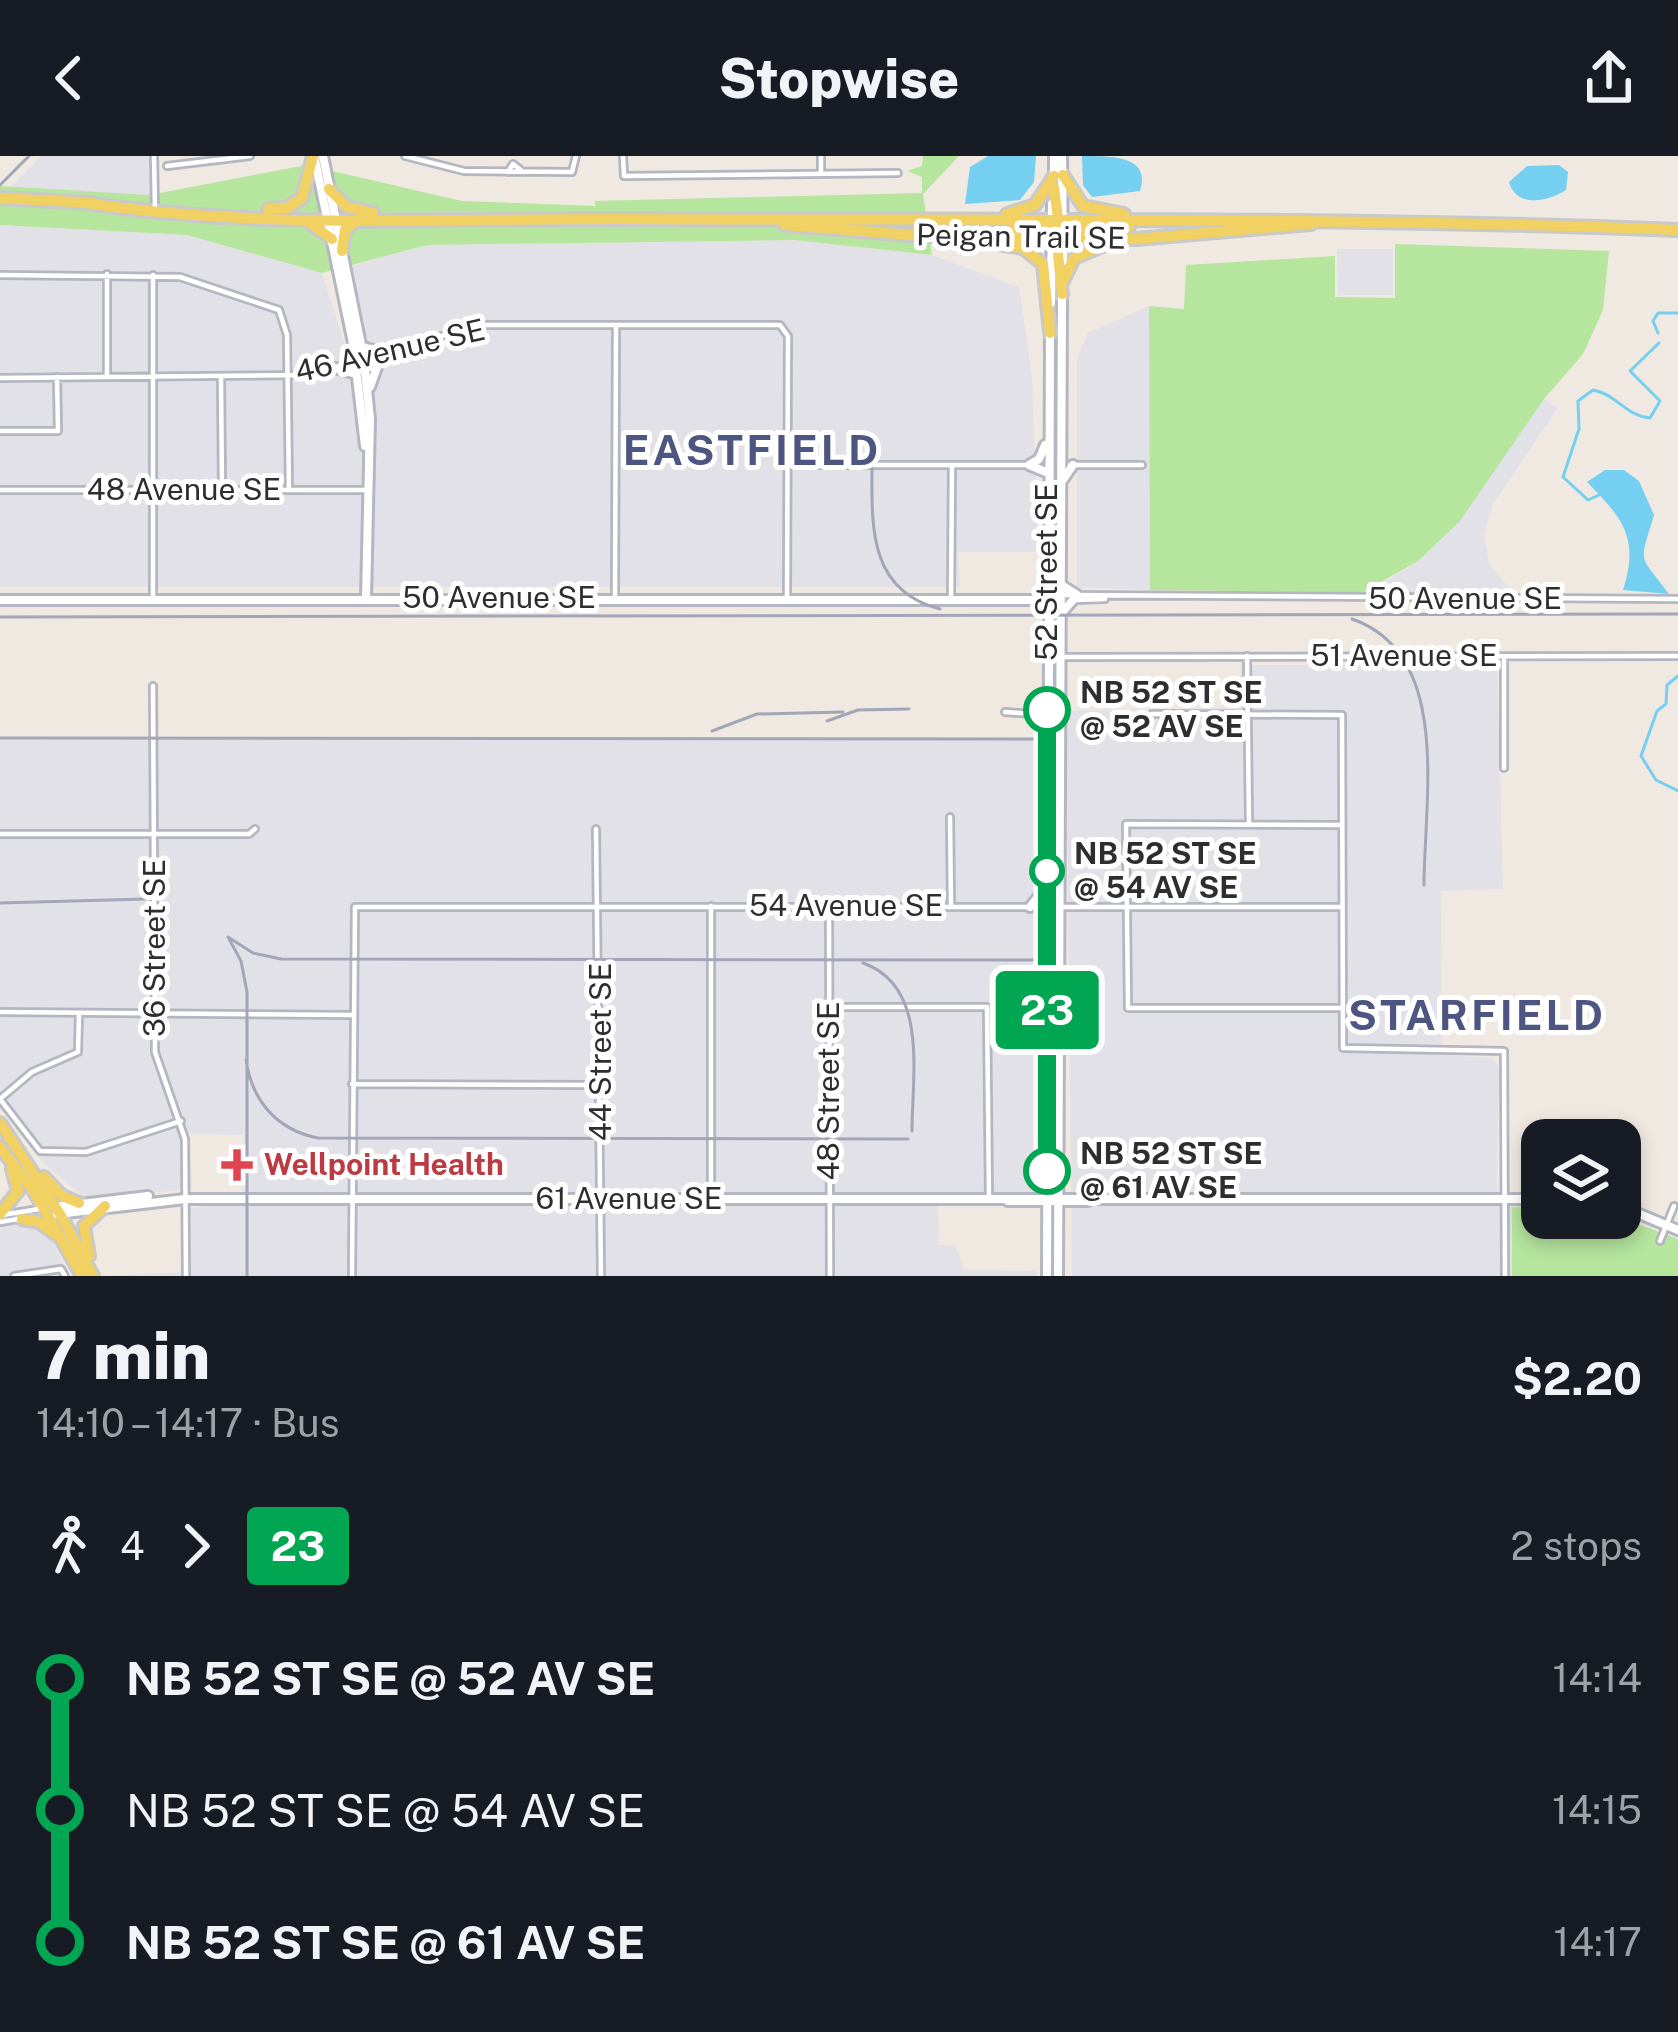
<!DOCTYPE html>
<meta charset="utf-8">
<style>
:root{--surface:#171b24;--page:#242831;--text:#f1f3f6;--muted:#9ea1a6}
body{margin:0;font-family:"Public Sans",sans-serif;background:var(--page);color:var(--text);height:100vh;display:flex;flex-direction:column;font-size:45px;white-space:nowrap}
*{box-sizing:border-box;margin:0}
p{font-size:39px;color:var(--muted)}
.icon{flex:none;width:66px;height:66px;fill:none;stroke:currentColor;stroke-width:2;stroke-linecap:round;stroke-linejoin:round}
.map{position:relative;height:1120px;overflow:hidden}
.drawer{display:flex;flex-direction:column;background:var(--surface);flex:1}
.drawer>*{flex:none}
.badge{padding:0 24px;border-radius:9px;font-size:42px;line-height:78px}
.tools{position:absolute;left:1521px;top:963px;display:grid;gap:24px}
.tools a{display:grid;place-items:center;width:120px;height:120px;border-radius:24px;background:var(--surface);box-shadow:0 6px 18px #0003;font-size:60px}
.map>.badge{position:absolute;translate:-50% -50%;box-shadow:0 0 0 6px #fff}
.legs{display:flex;align-items:center;gap:18px;height:132px;padding:0 36px;font-size:39px}
.legs p{margin-inline-start:auto}
.head{display:flex;align-items:center;justify-content:space-between;height:204px;padding:0 36px}
h1{font-size:66px;font-weight:800;line-height:90px}
ul{padding:0 36px;list-style:none}
li{display:flex;align-items:center;gap:42px;height:132px;font-size:45px}
li i{display:grid;place-items:center;width:18px;height:100%;margin:0 15px;background:currentColor}
li i::after{content:'';width:30px;height:30px;margin:-15px;border:9px solid;border-radius:50%;background:var(--surface)}
li p{margin-inline-start:auto}
li:first-child i{background:linear-gradient(#0000 50%,currentColor 0)}
li:last-child i{background:linear-gradient(currentColor 50%,#0000 0)}
header{display:flex;justify-content:space-between;align-items:center;height:156px;padding:0 36px;background:var(--surface);font-size:54px;font-weight:800}
.map>svg:first-child{display:block}
.industrial{fill:#e3e1e8}
.green{fill:#b6e59e}
.water{fill:#75cff0}
.lines{fill:none;stroke-linecap:round;stroke-linejoin:round}
.stream{stroke:#75cff0;stroke-width:3}
.street-casing{stroke:#b4b7c1;stroke-width:10}
.secondary-casing{stroke:#b4b7c1;stroke-width:14}
.primary-casing{stroke:#c9c9c9;stroke-width:16}
.street{stroke:#fff;stroke-width:4.5}
.secondary{stroke:#fff;stroke-width:8}
.primary{stroke:#f2d163;stroke-width:10}
.rail{stroke:#a3a6b8;stroke-width:3}
.line-1-casing{stroke:#fff;stroke-width:27}
.line-1{stroke:#00a651;stroke-width:18}
.stop-1-dot{fill:#fff;stroke:#00a651;stroke-width:6}
.health-dot{fill:#e0444e;stroke:#fff;stroke-width:4.5}
.labels{text-anchor:middle;stroke-width:10;stroke-linejoin:round;paint-order:stroke}
.street-label{font-size:30px;fill:#2e2e2e;stroke:#fff}
.stop-label{font-size:30px;font-weight:bold;fill:#2e2e2e;stroke:#fff;text-anchor:start}
.health-label{font-size:30px;font-weight:bold;fill:#be3a42;stroke:#fff;text-anchor:start}
.district-label{font-size:42px;font-weight:bold;letter-spacing:3px;fill:#4d5680;stroke:#fff}
</style>
<header><svg class="icon" aria-label="back" viewBox="0 0 24 24"><path d="M15 5l-7 7 7 7"/></svg>Stopwise<svg class="icon" aria-label="share" viewBox="0 0 24 24"><path d="M12 15V3M7 8l5-5 5 5M5 13v7h14v-7"/></svg></header>
<div class="map">
<svg width="1678" height="1120" viewBox="0 0 1678 1120">
<rect width="100%" height="100%" fill="#efe9e1"/>
<path class="industrial" d="M41,0h109v39l-140,-8z
M0,69l187,10 135,38 24,77 29,30 -23,-114 75,-21 367,-5 138,15 87,32 13,90 6,175h-80l2,35h-960z
M1337,93h56v46h-55z
M1149,150l1,284 -73,-3v-228l11,-26z
M1544,243l14,9 -65,96 -9,29 5,31 25,30h-151l48,-28 42,-38z
M1241,509h256l6,224 -62,2 1,164 50,3 7,9 -2,124 15,16v69h-440l-6,-565 174,-3z
M1039,582l-5,454 -790,2v-59l-55,-1 3,55 -105,10 -42,-34 -45,-56v-369z
M205,1050h733l1,39 17,1 8,24 73,1v5h-934l80,-4 -1,-62z
M35,1068l15,13 20,39h-70v-51z"/>
<path class="green" d="M923,0h36l-36,38 9,61 -138,-15 -367,5 -105,28 -135,-38 -187,-10v-39l150,9 156,-30 156,36 134,5 -2,-5 328,-8v-16l-15,-6 15,-5z
M1395,88l214,7 -6,59 -20,44 -39,45 -84,122 -42,40 -55,31 -213,-2 -1,-284 35,3 2,-44 149,-9v41l60,1z
M1542,1050v12l78,-1 58,22v37h-166v-69z"/>
<path class="water" d="M988,0h48l-2,26 -14,18 -55,4 5,-37z
M1082,0c32,0 69,0 58,35l-48,6 -9,-12z
M1559,9l9,7 -2,18c-18,12 -50,18 -57,-8l18,-16z
M1605,314h19l15,11 15,34c-15,51 -16,37 15,79l-46,-4c17,-53 -1,-72 -36,-108z"/>
<g class="lines">
<path class="stream" d="M1658,177l-5,-12 5,-8h20
M1599,339l-11,5 -25,-23 16,-48 -1,-28 15,-11c23,4 33,26 57,28l10,-17 -30,-30 29,-28
M1678,520l-11,9 -1,19 -9,7 -16,45 15,24 22,11"/>
<defs>
<path id="street" d="M154,0l1,54
M405,0l59,15 108,1 4,-16
M623,0l1,20 274,-3
M821,0v17
M167,10l83,-10
M508,16l5,-8 10,8
M107,118v103
M0,119l180,2 99,33 8,25 2,155
M221,221l1,113
M0,222l309,-3 170,-50h301l8,11 -1,262
M0,275h58l-1,-54
M789,309h240
M1070,309h72
M0,334h366
M1060,439l618,4
M615,442l1,-270
M951,442l1,-132
M153,443v-324
M1075,444l30,-1
M1247,500l2,167
M1064,501l614,-1
M1504,501v111
M153,530l2,366 30,87 1,137
M1005,556l53,4
M1152,558l190,1 1,333 161,3 1,225
M950,661l1,88
M1341,669l-215,-1 2,184h213
M596,673l5,447
M0,678h249l6,-5
M711,750v293
M829,750l1,370
M829,851h158l2,191
M0,856l352,3
M79,858l-1,38 -46,20 -32,27 40,52 46,1 95,-31
M352,928l246,1
M2,1059l37,-6
M0,1066l18,-3
M1660,1085l14,-35
M14,1120l47,-7 4,7
M352,1120l3,-369h985"/>
<path id="secondary" d="M323,0l41,204 6,59 -4,180
M1054,0v21
M1062,0l1,105
M315,4l38,183 12,103
M1051,147l1,-99
M363,191l19,6 -12,34
M335,212l21,6
M1045,289l-6,14 -10,6 17,7
M1060,328l13,-19
M1058,427l19,12
M0,444h1048
M1060,459l13,-15
M1033,559l11,-17
M1030,751l16,-20
M1008,1045h80
M1620,1050l58,24
M56,1051l92,-11
M57,1058l128,-15h1357
M1047,1120l3,-946
M1058,1120l4,-982"/>
<path id="primary" d="M1063,19l20,31 41,8
M1054,32l5,37
M329,33l18,18 26,6
M0,42l93,5
M86,47c178,27 363,15 542,16 351,2 700,-3 1050,11
M268,53l19,-1 15,-10 11,-42
M1007,58l28,-9 19,-29
M308,66l24,17
M785,69l139,11 212,3 175,-15
M1009,75l52,-9
M1056,78l6,60
M1053,81l16,-7 60,-3
M999,88l24,4 20,16 7,69
M342,95l3,-21 13,-11
M1063,125l11,-23 33,-14
M0,967l60,91 33,62
M0,991l35,46 47,83
M44,1021l18,19 17,7
M0,1058l18,-23 -6,-22
M22,1063l17,3 17,13
M89,1100l-5,-30 21,-20"/>
</defs>
<use href="#street" class="street-casing"/>
<use href="#secondary" class="secondary-casing"/>
<use href="#primary" class="primary-casing"/>
<use href="#street" class="street"/>
<use href="#secondary" class="secondary"/>
<use href="#primary" class="primary"/>
<path class="rail" d="M0,29l29,-29
M872,304c0,62 -6,130 68,149
M0,461l1678,-3
M1352,463c101,35 72,181 72,266
M827,565l31,-11 51,-1
M712,575l45,-17 86,-2
M0,582l1036,1
M0,747l145,-4
M228,781l25,16 28,6 758,1
M228,781l13,24 6,31v284
M863,807c66,23 49,112 49,168
M246,904c6,41 31,70 72,78l590,1"/>
</g>
<g class="lines">
<defs>
<path id="line-1" d="M1047,1015v-461"/>
</defs>
<use href="#line-1" class="line-1-casing"/>
<use href="#line-1" class="line-1"/>
</g>
<g class="stop-1-dot">
<circle cx="1047" cy="554" r="21"/>
<circle cx="1047" cy="715" r="15"/>
<circle cx="1047" cy="1015" r="21"/>
</g>
<path class="health-dot" d="M231 991h12v12h12v12h-12v12h-12v-12h-12v-12h12z"/>
<g class="labels">
<g class="street-label">
<text transform="translate(1021 81) rotate(1)" y="10">Peigan Trail SE</text>
<text transform="translate(390 195) rotate(-13)" y="10">46 Avenue SE</text>
<text x="184" y="344">48 Avenue SE</text>
<text transform="translate(1047 416) rotate(-90)" y="10">52 Street SE</text>
<text x="499" y="452">50 Avenue SE</text>
<text x="1465" y="453">50 Avenue SE</text>
<text x="1404" y="510">51 Avenue SE</text>
<text x="846" y="760">54 Avenue SE</text>
<text transform="translate(155 792) rotate(-90)" y="10">36 Street SE</text>
<text transform="translate(601 896) rotate(-90)" y="10">44 Street SE</text>
<text transform="translate(829 935) rotate(-90)" y="10">48 Street SE</text>
<text x="629" y="1053">61 Avenue SE</text>
</g>
<g class="stop-label">
<text x="1080" y="547">NB 52 ST SE<tspan x="1080" dy="34">@ 52 AV SE</tspan></text>
<text x="1074" y="708">NB 52 ST SE<tspan x="1074" dy="34">@ 54 AV SE</tspan></text>
<text x="1080" y="1008">NB 52 ST SE<tspan x="1080" dy="34">@ 61 AV SE</tspan></text>
</g>
<g class="health-label">
<text x="264" y="1019">Wellpoint Health</text>
</g>
<g class="district-label">
<text x="752" y="309">EASTFIELD</text>
<text x="1477" y="874">STARFIELD</text>
</g>
</g>
</svg>
<div class="tools">
<a><svg class="icon" aria-label="layers" viewBox="0 0 24 24"><path d="M12 4l9 5-9 5-9-5zM3 14l9 5 9-5"/></svg></a>
</div>
<b class="badge" style="left:1047px;top:854px;background:#00a651;color:#fff">23</b>
</div>
<section class="drawer">
<div class="head"><div><h1>7 min</h1><p>14:10 – 14:17 · Bus</p></div><b>$2.20</b></div>
<div class="legs"><svg class="icon" aria-label="walk" viewBox="0 0 24 24"><circle cx="13" cy="4" r="2"/><path d="M13 8l-2 6 4 7M11 14l-3 7M7 12l3-4h3l4 4"/></svg>4<svg class="icon" aria-label="forward" viewBox="0 0 24 24"><path d="M9 5l7 7-7 7"/></svg><b class="badge" style="background:#00a651;color:#fff">23</b><p>2 stops</p></div>
<ul>
<li><i style="color:#00a651"></i><b>NB 52 ST SE @ 52 AV SE</b><p>14:14</p></li>
<li><i style="color:#00a651"></i><span>NB 52 ST SE @ 54 AV SE</span><p>14:15</p></li>
<li><i style="color:#00a651"></i><b>NB 52 ST SE @ 61 AV SE</b><p>14:17</p></li>
</ul>
</section>
